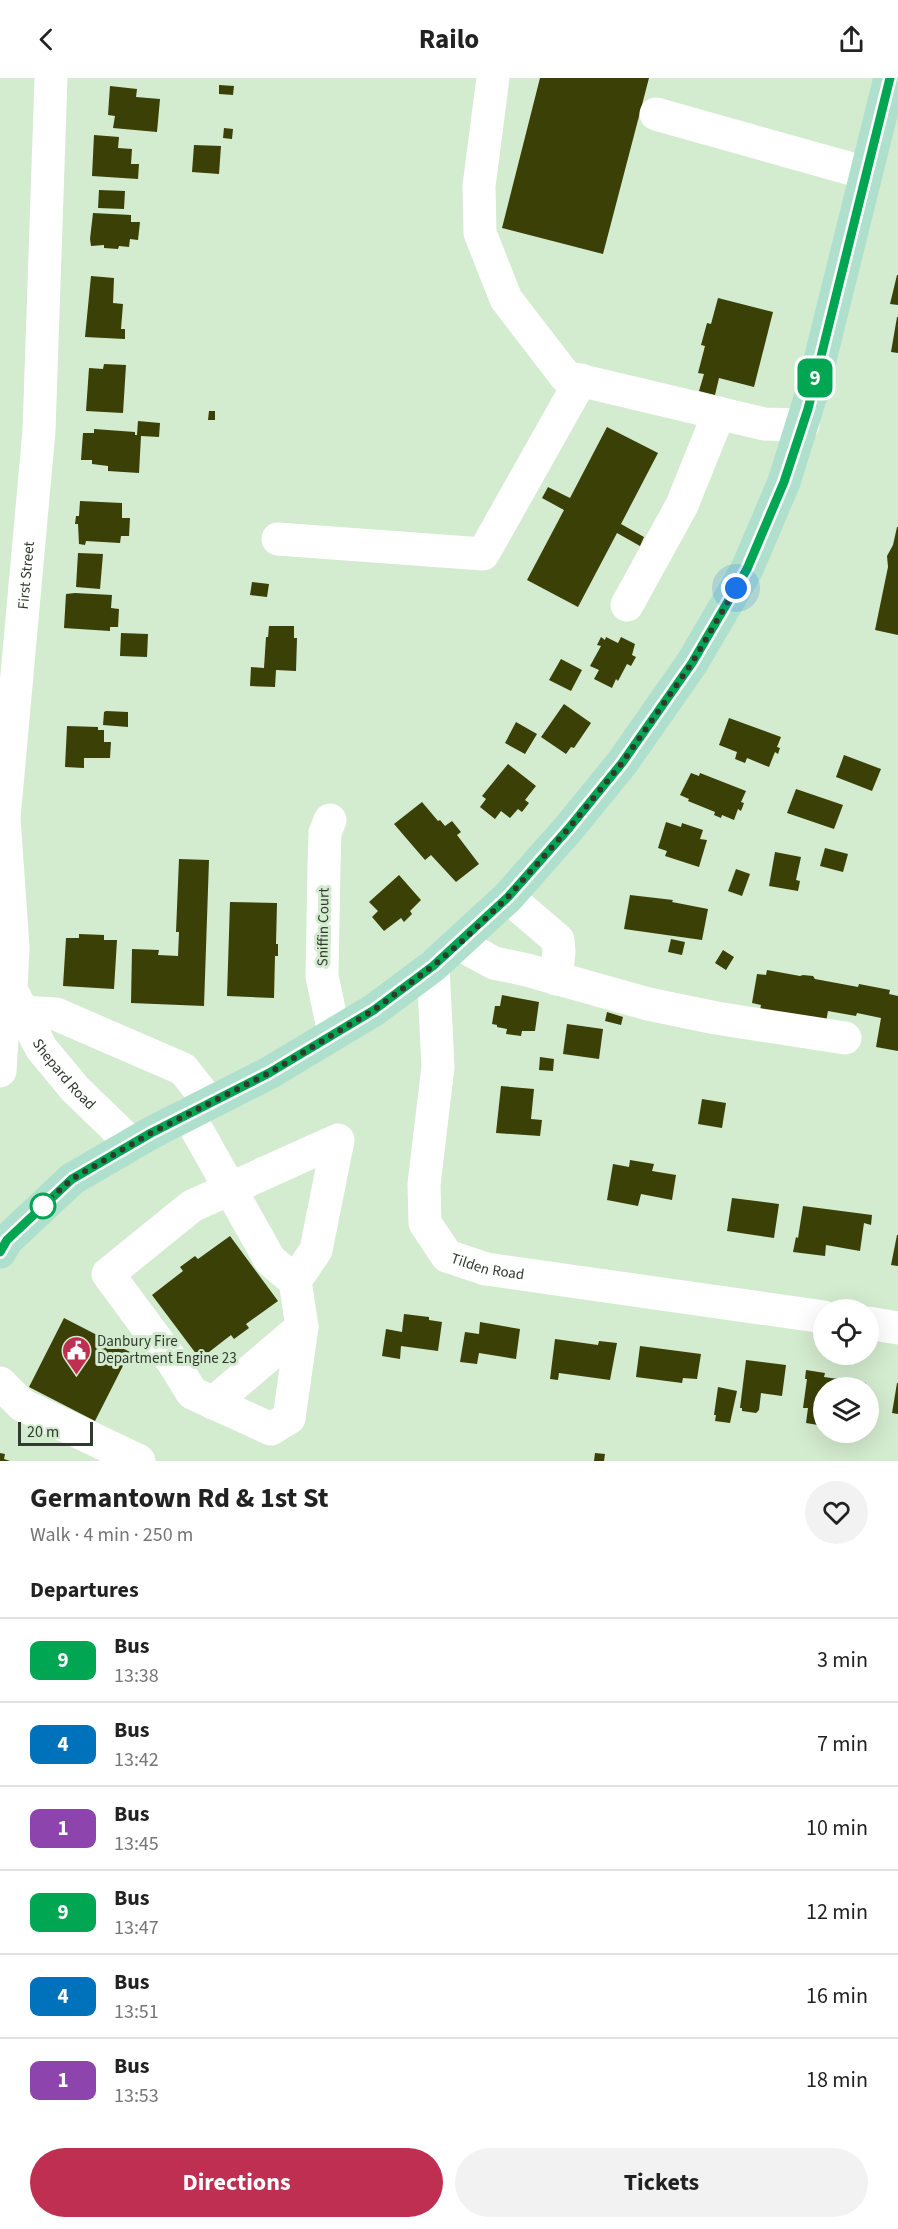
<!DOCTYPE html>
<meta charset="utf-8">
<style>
:root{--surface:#fff;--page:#f2f2f2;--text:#222;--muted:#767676;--line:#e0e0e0;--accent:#bf2f51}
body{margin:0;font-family:"Source Sans 3",sans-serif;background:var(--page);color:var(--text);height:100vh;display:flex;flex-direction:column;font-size:22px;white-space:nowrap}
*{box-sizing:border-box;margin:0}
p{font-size:20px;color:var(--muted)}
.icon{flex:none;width:33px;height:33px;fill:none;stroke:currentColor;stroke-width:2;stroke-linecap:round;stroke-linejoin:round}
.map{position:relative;height:1383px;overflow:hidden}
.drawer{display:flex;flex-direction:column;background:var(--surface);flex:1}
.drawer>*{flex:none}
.badge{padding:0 12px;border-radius:9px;font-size:21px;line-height:39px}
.fabs{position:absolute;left:813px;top:1221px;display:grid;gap:12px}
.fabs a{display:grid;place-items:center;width:66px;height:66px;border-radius:50%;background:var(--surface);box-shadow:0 6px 24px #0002;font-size:30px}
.scale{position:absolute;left:18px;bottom:15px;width:75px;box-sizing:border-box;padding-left:6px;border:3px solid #313a2f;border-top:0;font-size:16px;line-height:21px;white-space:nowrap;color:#313a2f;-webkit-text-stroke:4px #d3ebcf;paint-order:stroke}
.you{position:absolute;width:30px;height:30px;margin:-15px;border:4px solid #fff;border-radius:50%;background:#1a73e8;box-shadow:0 0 0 9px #1a73e833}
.map>.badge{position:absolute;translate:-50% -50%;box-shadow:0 0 0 3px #fff}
h2{padding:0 30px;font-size:22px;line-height:54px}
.round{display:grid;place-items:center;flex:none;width:63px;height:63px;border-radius:32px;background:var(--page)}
.summary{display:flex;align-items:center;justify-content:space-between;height:102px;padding:0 30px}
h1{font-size:28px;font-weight:700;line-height:45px}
.cta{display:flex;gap:12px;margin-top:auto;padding:12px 30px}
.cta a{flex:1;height:69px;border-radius:36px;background:var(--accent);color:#fff;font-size:24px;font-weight:700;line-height:69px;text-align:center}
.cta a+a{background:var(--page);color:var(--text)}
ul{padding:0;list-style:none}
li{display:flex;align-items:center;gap:18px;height:84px;padding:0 30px;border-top:2px solid var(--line)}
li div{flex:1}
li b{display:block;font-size:22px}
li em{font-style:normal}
li .badge{min-width:66px;font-weight:700;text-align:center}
header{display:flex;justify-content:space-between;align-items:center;height:78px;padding:0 30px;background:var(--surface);font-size:27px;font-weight:700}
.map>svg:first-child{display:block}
.building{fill:#3a4006}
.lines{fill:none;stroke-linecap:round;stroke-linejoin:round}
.minor{stroke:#fff;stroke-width:33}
.major{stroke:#afe0ce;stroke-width:33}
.line-casing{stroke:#fff;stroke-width:14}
.line{stroke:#00a651;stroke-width:9}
.walk{stroke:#313a2f;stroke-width:6;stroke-dasharray:0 10.8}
.stop-dot{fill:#fff;stroke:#00a651;stroke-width:3}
.labels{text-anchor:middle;stroke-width:6;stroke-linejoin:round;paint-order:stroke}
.street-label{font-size:15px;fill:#313a2f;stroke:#d3ebcf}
.poi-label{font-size:15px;fill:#313a2f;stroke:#d3ebcf;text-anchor:start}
</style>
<header><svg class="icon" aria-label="back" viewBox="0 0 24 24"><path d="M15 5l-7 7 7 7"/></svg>Railo<svg class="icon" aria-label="share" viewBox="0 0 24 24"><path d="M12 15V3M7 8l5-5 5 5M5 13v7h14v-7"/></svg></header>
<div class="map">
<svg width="898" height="1383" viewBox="0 0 898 1383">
<rect width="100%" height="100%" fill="#d3ebcf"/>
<path class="building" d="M540,0h109l-46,176 -101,-26z
M219,7l15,1 -1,9 -14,-1z
M110,8l27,3 -1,8 24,2 -3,33 -44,-4 2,-12 -7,-1z
M224,50l9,1 -1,10 -9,-1z
M94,57l25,2 -1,11 14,1 -1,15h8l-1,15 -46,-3z
M194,67l27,1 -2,28 -27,-2z
M99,112l26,1 -1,18 -26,-1z
M93,135l38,2v7h9l-2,18 -8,-1 -1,8 -10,-1 -1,3 -14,-1v-3l-13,1 -1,-7z
M897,197h1v30l-8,-1z
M91,198l23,2 -1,25 10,1 -2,25h4v10l-40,-2z
M718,220l55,14 -19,75 -35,-9 -4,17 -16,-4 5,-17 -6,-1 7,-27 -4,-1 6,-22 4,1z
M897,239h1v36l-7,-1z
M104,286l22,1 -3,48 -37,-2 3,-43 14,1z
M209,333h6v9h-7z
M138,343l22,2 -1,14 -18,-1 -2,37 -31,-2v-5l-16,-2v-4h-11l2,-27h11v-4l41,3v3h2z
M607,349l51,26 -37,71 23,13 -4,9 -23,-13 -39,74 -51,-27 37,-70 -22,-12 6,-11 22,11z
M80,423l42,2v15h8l-1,18h-8l-1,7 -34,-2 -1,4 -6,-1 -1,-20h-3l1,-8h3z
M897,449h1v108l-23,-5 13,-63 -1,-11 6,-11z
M78,475l25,1 -3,35 -24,-2z
M252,504l17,2 -2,13 -17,-2z
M75,515l37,2 -1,13 8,1 -1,18h-8v4l-46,-3 2,-34z
M269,548h25v12h3l-1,33 -20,-1 -1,17 -25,-1 1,-19 13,1 2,-31h2z
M121,555l27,1 -1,23 -27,-1z
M601,559l4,3 1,-3 12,6 3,-6 14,7 -3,11 4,2 -5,9 -4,-2 -9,17 -2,-2 -4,9 -18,-9 5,-9 -9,-4 11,-20 -4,-1z
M561,581l21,11 -11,21 -22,-11z
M564,626l27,19 -17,25 -3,-1 -5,7 -25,-17z
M106,633l22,1v15l-25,-2 1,-13z
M729,640l52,19 -4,10 3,1 -2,6 -3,-2 -6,15 -22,-9 -2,5 -10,-4 2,-7 -18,-7z
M516,644l21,12 -12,20 -20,-11z
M67,648l31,1v3h6v12h7l-1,16h-26v10l-19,-1z
M844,677l37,14 -9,22 -36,-14z
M508,686l28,22 -11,14 4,3 -7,9 -4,-3 -8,9 -9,-7 -6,8 -15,-12 6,-8 -4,-3z
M691,695l8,3 1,-3 46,18 -5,11 3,1 -3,8 -3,-2 -4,11 -12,-5 -1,3 -7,-3 1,-3 -27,-11 1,-2 -9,-4z
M796,711l47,16 -9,24 -47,-16z
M422,724l16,19 2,-1 5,6 7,-5 9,11 -4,3 22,29 -23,18 -25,-27 -6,5 -31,-36z
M666,744l15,5 1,-4 21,7 -3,9 7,1 -8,27 -34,-11 2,-5 -9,-3z
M825,770l23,6 -5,18 -23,-6z
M775,774l26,5 -5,23 4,1 -2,10 -29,-5z
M179,781l30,1 -5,146 -73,-3 1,-54 27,1 -1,5 20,1 1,-24h-3z
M736,791l14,5 -8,22 -14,-5z
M399,797l22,25 -11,11 2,3 -8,8 -3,-4 -17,13 -12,-14 6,-6 -9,-9z
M630,817l43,5 -1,2 36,7 -6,31 -78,-11z
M230,824l47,1 -1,41h2v12h-3l-1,42 -47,-2z
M79,856l25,1v5h13l-3,49 -51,-3 3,-48h13z
M671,861l14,3 -3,13 -14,-3z
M723,872l11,7 -8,13 -11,-7z
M767,892l33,6 3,-1 10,1 2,3 43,8 1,-3 31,6 -1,4 9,2v55l-22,-4 5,-29 -24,-5 -1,3 -28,-5 -2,11 -66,-12 1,-5 -9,-2 5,-29 9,1z
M502,917l37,7 -4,29h-13l-1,5 -15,-2 1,-5 -10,-2v-2l-5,-1 3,-18h5z
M607,934l16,5 -2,8 -16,-4z
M567,946l36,5 -4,30 -36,-5z
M540,979l14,2 -1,12 -14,-1z
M501,1008l33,3 -3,30 11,1 -2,16 -44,-3z
M702,1021l24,4 -4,25 -24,-4z
M630,1082l24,4 -2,7 24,4 -4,25 -31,-6 -3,12 -31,-6 6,-36 16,3z
M732,1120l47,6 -5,34 -47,-7z
M803,1128l69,9 -1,10 -7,-2 -4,28 -34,-6 -1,11 -32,-4 3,-15 2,1z
M897,1157h1v31l-7,-1z
M230,1158l48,65 -32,23 3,4 -15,11 -3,-4 -31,24 -48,-64 31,-24 -3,-4 15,-11 3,3z
M404,1236l25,3v3l13,2 -4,29 -37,-5 -1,13 -18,-3 4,-27 16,3z
M64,1240l66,34 -35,69 -66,-34z
M480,1244l40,7 -4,30 -37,-6 -2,11 -17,-2 5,-30 14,2z
M555,1261l43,6 1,-4 18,2 -7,37 -51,-7 -1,7 -8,-1z
M640,1268l61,8 -4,25 -14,-1 -1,5 -46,-6z
M746,1282l40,5 -4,31 -21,-3 -2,17 -3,3 -14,-2v-3h-2z
M806,1292l19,3 -1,4 42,6 -1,5h-41v38l-18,-3 2,-15h-5l4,-29h-2z
M897,1305h1v31l-6,-1z
M718,1309l19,4 -7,32 -15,-2 1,-6h-2z
M0,1375l5,1 -1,5 6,2h-10z
M595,1375l10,1 -1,7h-10z"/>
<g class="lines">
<g class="minor">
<path d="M493,0l-14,108 1,47 26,66 60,78 198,47 39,1"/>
<path d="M656,36l210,59"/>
<path d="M278,461l205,15 98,-174"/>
<path d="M627,527l55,-100 37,-92"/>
<path d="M330,742l-5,13 -1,33 -2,110 12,57"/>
<path d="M508,819l50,43 1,12 -3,27"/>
<path d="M459,866l35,19 33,7 121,34 68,14 129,20"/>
<path id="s1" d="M433,888l5,101 -14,117 1,39 22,33 39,13 338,48"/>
<path id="s2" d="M15,919l26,51 34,41 57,55"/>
<path d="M22,934l34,2 127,55 27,34"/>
<path id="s3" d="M0,993l3,-49 8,-32 2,-43 -9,-129 35,-387 12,-353"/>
<path d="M188,1036l82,146 25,21 21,-31 22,-110 -146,66 -84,68 65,88 19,31 79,36 18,-11 13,-91 -7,-46"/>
<path d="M868,1245l30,5"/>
<path d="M0,1305l22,22 117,56"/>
<path d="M213,1325l89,-76"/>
</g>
<path class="major" d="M0,1174l7,-12 65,-61 79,-46 118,-60 105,-63 59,-44 75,-69 61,-69 53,-65 70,-100 55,-94 37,-87 28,-90 78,-314"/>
</g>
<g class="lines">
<defs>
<path id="line" d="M0,1174l7,-12 65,-61 79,-46 118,-60 105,-63 59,-44 75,-69 61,-69 53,-65 70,-100 55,-94 37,-87 24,-73 82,-331"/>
</defs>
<use href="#line" class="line-casing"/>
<use href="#line" class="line"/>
<path class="walk" d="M43,1128l-4,3 33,-30 79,-46 118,-60 105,-63 59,-44 26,-22 49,-47 61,-69 53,-65 70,-100 44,-75"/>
</g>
<defs>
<symbol id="civic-pin" viewBox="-11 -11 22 30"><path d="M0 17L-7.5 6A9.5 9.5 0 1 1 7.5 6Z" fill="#bf2f51" stroke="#d3ebcf"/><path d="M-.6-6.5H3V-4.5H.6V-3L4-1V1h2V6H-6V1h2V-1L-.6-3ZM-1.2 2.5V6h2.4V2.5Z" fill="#fff"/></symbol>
</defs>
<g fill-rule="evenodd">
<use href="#civic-pin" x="60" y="1256" width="33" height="45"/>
</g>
<circle class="stop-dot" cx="43" cy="1128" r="12"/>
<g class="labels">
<g class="street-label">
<text dy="5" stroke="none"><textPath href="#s3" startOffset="498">First Street</textPath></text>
<text transform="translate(323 849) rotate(-89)" y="5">Sniffin Court</text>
<text dy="5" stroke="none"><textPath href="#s2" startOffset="92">Shepard Road</textPath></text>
<text dy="5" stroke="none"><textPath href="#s1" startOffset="340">Tilden Road</textPath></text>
</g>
<g class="poi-label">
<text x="97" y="1268">Danbury Fire<tspan x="97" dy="17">Department Engine 23</tspan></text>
</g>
</g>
</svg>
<div class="fabs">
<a><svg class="icon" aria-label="locate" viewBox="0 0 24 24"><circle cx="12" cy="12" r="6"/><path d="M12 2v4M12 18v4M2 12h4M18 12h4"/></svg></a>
<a><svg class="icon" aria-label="layers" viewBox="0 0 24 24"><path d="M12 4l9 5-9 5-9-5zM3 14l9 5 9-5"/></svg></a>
</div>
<div class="scale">20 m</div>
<div class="you" style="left:736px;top:510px"></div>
<b class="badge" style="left:815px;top:300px;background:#00a651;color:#fff">9</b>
</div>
<section class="drawer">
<div class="summary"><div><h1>Germantown Rd &amp; 1st St</h1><p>Walk · 4 min · 250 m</p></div><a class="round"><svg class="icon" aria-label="heart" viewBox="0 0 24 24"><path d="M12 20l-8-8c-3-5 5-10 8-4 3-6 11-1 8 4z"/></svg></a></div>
<h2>Departures</h2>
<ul>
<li><span class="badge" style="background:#00a651;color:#fff">9</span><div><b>Bus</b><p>13:38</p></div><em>3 min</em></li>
<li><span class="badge" style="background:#0072bc;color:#fff">4</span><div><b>Bus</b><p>13:42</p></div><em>7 min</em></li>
<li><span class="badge" style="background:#8e44ad;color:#fff">1</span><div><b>Bus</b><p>13:45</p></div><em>10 min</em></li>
<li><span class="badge" style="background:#00a651;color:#fff">9</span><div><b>Bus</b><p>13:47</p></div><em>12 min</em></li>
<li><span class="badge" style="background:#0072bc;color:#fff">4</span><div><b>Bus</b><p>13:51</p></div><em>16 min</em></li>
<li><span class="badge" style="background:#8e44ad;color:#fff">1</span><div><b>Bus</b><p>13:53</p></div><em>18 min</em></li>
</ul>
<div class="cta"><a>Directions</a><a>Tickets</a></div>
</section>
